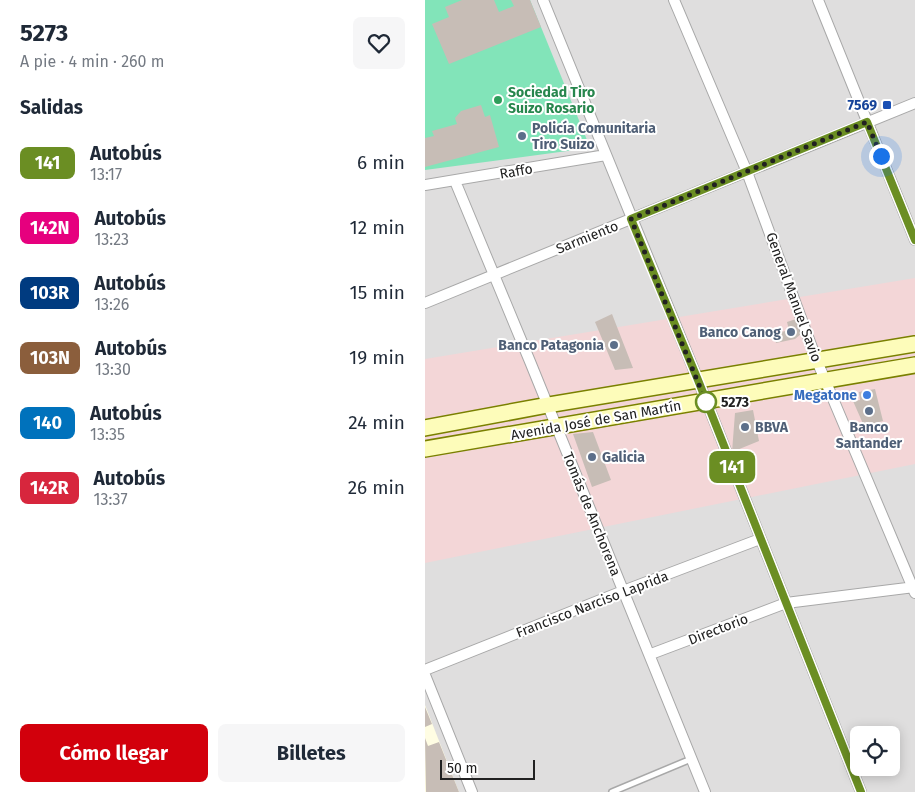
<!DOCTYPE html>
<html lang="es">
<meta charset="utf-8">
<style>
:root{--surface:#fff;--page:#f6f6f7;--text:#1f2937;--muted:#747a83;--accent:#d2000c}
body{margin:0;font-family:"Fira Sans",sans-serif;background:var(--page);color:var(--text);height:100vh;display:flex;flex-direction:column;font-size:19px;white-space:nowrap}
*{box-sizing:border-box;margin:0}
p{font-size:16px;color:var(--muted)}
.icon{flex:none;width:28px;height:28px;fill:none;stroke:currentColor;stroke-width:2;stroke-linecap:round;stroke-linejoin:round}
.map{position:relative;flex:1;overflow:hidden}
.details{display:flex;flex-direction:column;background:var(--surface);width:425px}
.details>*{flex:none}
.badge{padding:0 10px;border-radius:8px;font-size:18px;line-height:32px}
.buttons{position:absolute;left:425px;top:726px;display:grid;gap:10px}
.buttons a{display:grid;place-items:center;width:50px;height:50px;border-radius:8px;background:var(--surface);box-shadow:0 2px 12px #0003;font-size:25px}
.scale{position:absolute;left:15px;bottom:12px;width:95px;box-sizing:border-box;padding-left:5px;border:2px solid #212121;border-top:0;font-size:14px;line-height:18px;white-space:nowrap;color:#212121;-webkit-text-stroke:4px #fff;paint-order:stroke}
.you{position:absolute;width:25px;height:25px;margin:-12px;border:4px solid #fff;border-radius:50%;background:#1a73e8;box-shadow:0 0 0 8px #1a73e833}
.map>.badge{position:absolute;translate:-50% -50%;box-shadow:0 0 0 2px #fff}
h2{padding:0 20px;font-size:19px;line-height:45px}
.round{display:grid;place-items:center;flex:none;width:52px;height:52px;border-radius:8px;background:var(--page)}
.summary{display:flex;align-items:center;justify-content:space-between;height:85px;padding:0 20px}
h1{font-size:24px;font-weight:700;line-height:38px}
.primary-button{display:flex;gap:10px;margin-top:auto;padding:10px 20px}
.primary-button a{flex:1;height:58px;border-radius:8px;background:var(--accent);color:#fff;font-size:20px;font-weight:700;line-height:58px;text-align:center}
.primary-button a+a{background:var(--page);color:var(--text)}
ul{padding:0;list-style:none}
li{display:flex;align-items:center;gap:15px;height:65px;padding:0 20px}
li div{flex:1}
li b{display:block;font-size:19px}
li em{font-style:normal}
li .badge{min-width:55px;font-weight:700;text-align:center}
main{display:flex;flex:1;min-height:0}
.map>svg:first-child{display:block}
.residential{fill:#dfdede;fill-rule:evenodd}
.commercial{fill:#f3d6d7}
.education{fill:#fffde3}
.pitch{fill:#82e4b9}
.building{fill:#c7bdb6}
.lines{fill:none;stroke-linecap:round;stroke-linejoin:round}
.service-casing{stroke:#a8a8a8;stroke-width:8}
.minor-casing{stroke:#a8a8a8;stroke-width:12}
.secondary-casing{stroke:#7a8000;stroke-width:18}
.service{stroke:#fff;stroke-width:5}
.minor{stroke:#fff;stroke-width:10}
.secondary{stroke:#fdfcba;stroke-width:15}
.line-casing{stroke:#fff;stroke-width:11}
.line{stroke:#6b8e23;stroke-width:8}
.walk{stroke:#212121;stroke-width:5;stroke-dasharray:0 9}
.leisure-dot{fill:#2e9e5b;stroke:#fff;stroke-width:2}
.transit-dot{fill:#1a4fb4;stroke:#fff;stroke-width:2}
.service-dot{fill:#5c6f8a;stroke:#fff;stroke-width:2}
.shop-dot{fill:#3f7fe0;stroke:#fff;stroke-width:2}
.stop-dot{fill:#fff;stroke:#6b8e23;stroke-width:2.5}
.labels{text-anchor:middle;stroke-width:4;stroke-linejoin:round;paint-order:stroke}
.leisure-label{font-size:14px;font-weight:bold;fill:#27864d;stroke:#fff;text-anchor:start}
.transit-label{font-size:14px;font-weight:bold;fill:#164399;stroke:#fff;text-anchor:end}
.service-label{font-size:14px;font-weight:bold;fill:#4e5e75;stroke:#fff;text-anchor:start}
.street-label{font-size:14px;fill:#212121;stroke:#fff}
.shop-label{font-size:14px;font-weight:bold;fill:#366cbe;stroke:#fff;text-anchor:end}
.stop-label{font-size:14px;font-weight:bold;fill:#212121;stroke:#fff;text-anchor:start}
</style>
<main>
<section class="details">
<div class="summary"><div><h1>5273</h1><p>A pie · 4 min · 260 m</p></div><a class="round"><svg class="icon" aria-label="heart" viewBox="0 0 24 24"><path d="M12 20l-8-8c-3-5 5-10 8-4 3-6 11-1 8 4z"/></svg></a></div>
<h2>Salidas</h2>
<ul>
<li><span class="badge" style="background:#6b8e23;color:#fff">141</span><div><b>Autobús</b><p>13:17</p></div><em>6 min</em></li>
<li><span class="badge" style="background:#e6007e;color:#fff">142N</span><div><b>Autobús</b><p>13:23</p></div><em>12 min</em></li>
<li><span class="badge" style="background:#003b80;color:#fff">103R</span><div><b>Autobús</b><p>13:26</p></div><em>15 min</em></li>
<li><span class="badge" style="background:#8b5e3c;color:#fff">103N</span><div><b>Autobús</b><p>13:30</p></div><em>19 min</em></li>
<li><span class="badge" style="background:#0072bc;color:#fff">140</span><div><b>Autobús</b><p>13:35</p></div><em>24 min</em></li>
<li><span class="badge" style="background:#d7263d;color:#fff">142R</span><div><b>Autobús</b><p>13:37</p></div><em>26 min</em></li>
</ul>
<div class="primary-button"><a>Cómo llegar</a><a>Billetes</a></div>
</section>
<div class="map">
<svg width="490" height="792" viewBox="0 0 490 792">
<rect width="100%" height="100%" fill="#f2eee7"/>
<path class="residential" d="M0,0h490v792h-490zM434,735h32v33h-32z"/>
<path class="commercial" d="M490,278v186l-490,99v-204z"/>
<path class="education" d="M0,705l34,87h-34z"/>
<path class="pitch" d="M0,0h105l57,140 -5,9 -157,21z"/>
<path class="building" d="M37,0h32l5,12 15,-6 -3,-6h19l11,27 -92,37 -17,-40 17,-7 -4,-10z
M56,105l4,12 5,-2 9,32 -74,20v-29l9,-2 -2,-5 25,-7 -2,-6 6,-7z
M187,314l21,54 -18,2 -20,-48z
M371,319l5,15 -6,5 -19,4 -2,-9 15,-4 -2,-8z
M450,389l8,32 -19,5 -11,-25 7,-1 -1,-8z
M328,410l6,31 -27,11 3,-39z
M168,432l18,48 -19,7 -19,-53z
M0,707l7,17 -7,3z
M0,738l3,8 11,-4 20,50h-33z"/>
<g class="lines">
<defs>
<path id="service" d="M187,792l79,-33"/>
<path id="minor" d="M118,0l155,380 163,412
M249,0l73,172 70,189 98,232
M393,0l97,240
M30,181c85,203 168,407 250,611
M0,185l181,-30
M0,303l490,-200
M226,654l135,-51 129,-16
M0,670l198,-79 137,-52
M0,675l47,117"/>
<path id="secondary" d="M0,428l123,-23 367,-61
M0,449l490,-84"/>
</defs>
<use href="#service" class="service-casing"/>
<use href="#minor" class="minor-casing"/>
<use href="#secondary" class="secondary-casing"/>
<use href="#service" class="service"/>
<use href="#minor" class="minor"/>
<use href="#secondary" class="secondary"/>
</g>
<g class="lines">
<defs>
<path id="line" d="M436,792l-163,-412 -67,-161 236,-97 48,118"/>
</defs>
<use href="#line" class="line-casing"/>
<use href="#line" class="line"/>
<path class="walk" d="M281,402l-75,-183 236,-97 14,34"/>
</g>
<circle class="leisure-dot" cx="73" cy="100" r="5"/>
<rect class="transit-dot" x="457" y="100" width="10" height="10" rx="2.5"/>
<g class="service-dot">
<circle cx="97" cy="136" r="5"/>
<circle cx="366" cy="332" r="5"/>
<circle cx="189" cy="345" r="5"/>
<circle cx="444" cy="411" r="5"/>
<circle cx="320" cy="427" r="5"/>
<circle cx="167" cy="457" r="5"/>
</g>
<circle class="shop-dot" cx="442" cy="395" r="5"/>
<circle class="stop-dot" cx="281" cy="402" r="10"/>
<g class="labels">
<g class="leisure-label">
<text x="83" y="97">Sociedad Tiro<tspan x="83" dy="16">Suizo Rosario</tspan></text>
</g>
<g class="transit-label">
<text x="452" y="110">7569</text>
</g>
<g class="service-label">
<text x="107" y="133">Policía Comunitaria<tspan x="107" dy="16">Tiro Suizo</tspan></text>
<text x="356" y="337" text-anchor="end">Banco Canog</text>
<text x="179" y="350" text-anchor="end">Banco Patagonia</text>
<text x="330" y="432">BBVA</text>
<text x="444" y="432" text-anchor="middle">Banco<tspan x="444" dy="16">Santander</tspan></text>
<text x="177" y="462">Galicia</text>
</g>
<g class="street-label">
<text transform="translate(91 171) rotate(-10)" y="5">Raffo</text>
<text transform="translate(162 237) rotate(-22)" y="5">Sarmiento</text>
<text transform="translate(369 297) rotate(70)" y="5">General Manuel Savio</text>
<text transform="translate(171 420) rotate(-10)" y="5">Avenida José de San Martín</text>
<text transform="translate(167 514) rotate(68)" y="5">Tomás de Anchorena</text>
<text transform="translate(167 604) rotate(-21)" y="5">Francisco Narciso Laprida</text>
<text transform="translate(293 629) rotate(-21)" y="5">Directorio</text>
</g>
<g class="shop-label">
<text x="432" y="400">Megatone</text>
</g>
<g class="stop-label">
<text x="296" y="407">5273</text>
</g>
</g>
</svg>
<div class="buttons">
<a><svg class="icon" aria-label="locate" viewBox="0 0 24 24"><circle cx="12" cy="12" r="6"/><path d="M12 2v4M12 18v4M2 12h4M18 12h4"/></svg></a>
</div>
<div class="scale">50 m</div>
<div class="you" style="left:456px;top:156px"></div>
<b class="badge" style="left:307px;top:467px;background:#6b8e23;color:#fff">141</b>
</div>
</main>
